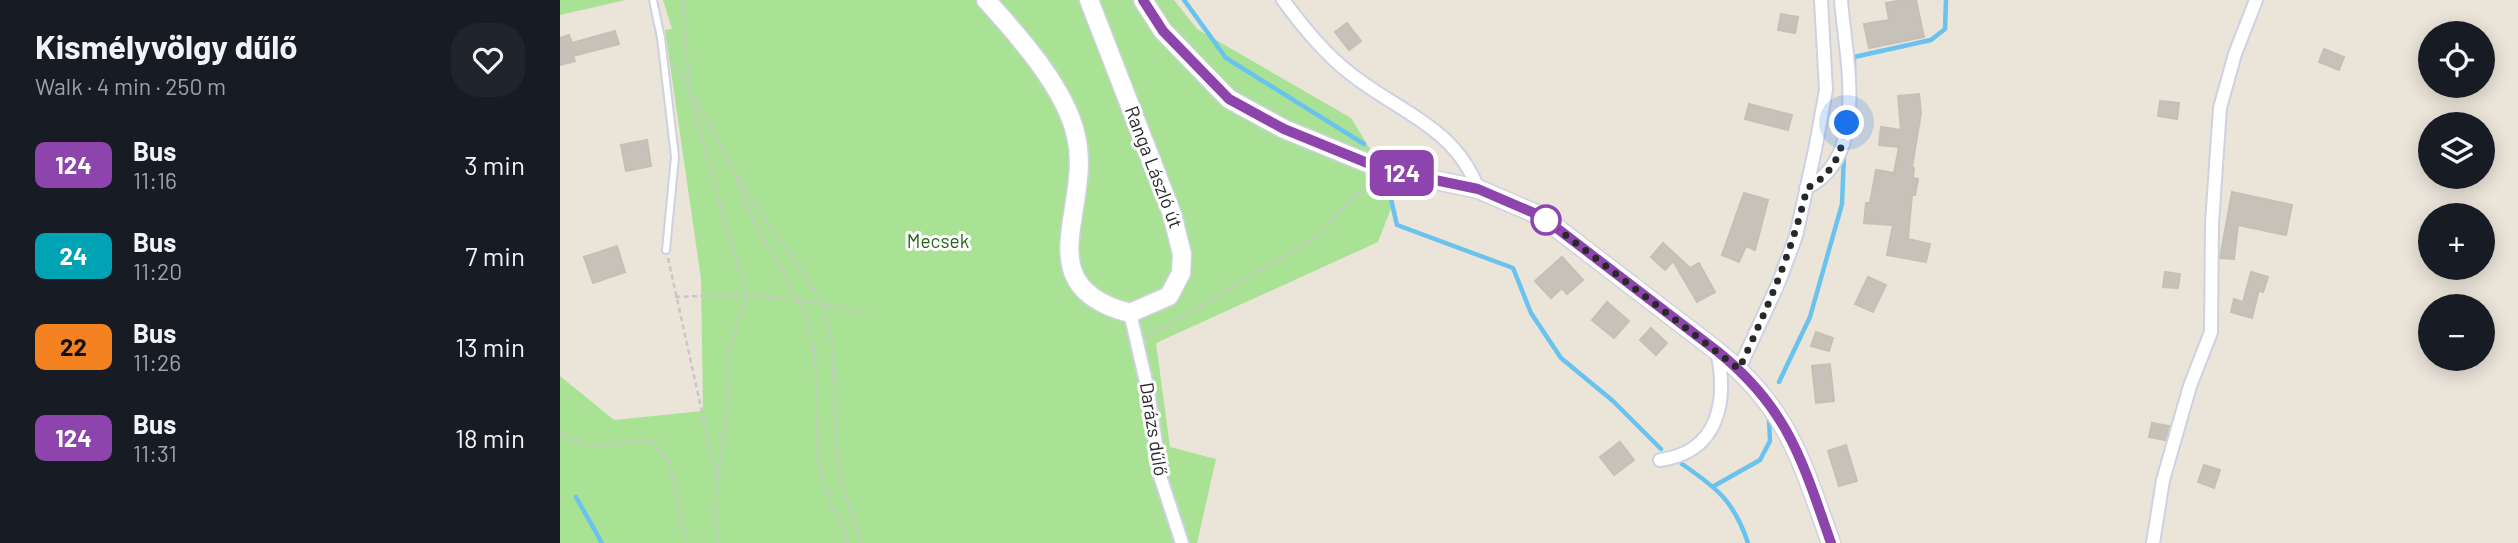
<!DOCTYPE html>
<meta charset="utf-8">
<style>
:root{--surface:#171b24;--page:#20242c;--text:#f1f3f6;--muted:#9ea1a6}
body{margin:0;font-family:Barlow,sans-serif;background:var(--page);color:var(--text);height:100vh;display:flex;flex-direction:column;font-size:26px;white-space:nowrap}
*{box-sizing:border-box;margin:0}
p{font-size:23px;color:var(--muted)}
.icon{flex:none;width:38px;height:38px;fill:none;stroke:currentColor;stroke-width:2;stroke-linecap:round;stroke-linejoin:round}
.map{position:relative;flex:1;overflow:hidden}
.panel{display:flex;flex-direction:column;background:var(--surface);width:560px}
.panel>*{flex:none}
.badge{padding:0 14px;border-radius:10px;font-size:24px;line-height:46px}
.controls{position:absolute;left:1858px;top:21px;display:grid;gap:14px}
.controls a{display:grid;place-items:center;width:77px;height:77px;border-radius:50%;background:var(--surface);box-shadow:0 4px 18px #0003;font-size:35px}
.you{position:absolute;width:35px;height:35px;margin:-18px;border:5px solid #fff;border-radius:50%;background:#1a73e8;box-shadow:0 0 0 10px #1a73e833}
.map>.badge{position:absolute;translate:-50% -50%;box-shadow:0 0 0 4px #fff}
.round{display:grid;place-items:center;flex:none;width:74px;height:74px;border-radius:28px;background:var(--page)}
.summary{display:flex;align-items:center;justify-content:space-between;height:119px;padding:0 35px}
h1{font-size:33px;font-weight:700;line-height:52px}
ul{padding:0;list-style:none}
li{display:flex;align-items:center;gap:21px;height:91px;padding:0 35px}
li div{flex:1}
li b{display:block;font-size:26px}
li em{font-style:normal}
li .badge{min-width:77px;font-weight:700;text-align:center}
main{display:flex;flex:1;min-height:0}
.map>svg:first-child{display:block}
.green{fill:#a9e294}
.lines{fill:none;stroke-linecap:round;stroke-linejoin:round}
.stream{stroke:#6ac2ef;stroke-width:4.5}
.building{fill:#c6c1b9;stroke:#c6c0b3;stroke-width:2}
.lane-casing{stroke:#ced1e1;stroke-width:10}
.street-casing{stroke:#ced1e1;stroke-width:16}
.secondary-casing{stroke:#ced1e1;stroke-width:21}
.path{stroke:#c7c7c7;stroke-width:2.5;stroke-dasharray:5 3.5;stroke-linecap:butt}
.lane{stroke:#fff;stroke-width:6}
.street{stroke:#fff;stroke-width:12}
.secondary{stroke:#fff;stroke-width:18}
.line-casing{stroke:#fff;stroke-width:16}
.line{stroke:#8e44ad;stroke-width:10}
.walk{stroke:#282828;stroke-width:7;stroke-dasharray:0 12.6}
.stop-dot{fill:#fff;stroke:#8e44ad;stroke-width:3.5}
.labels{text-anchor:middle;stroke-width:6;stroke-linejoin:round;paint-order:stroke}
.street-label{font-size:19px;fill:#282828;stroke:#fff}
.park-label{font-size:19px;fill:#236419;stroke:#fff}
</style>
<main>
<section class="panel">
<div class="summary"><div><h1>Kismélyvölgy dűlő</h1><p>Walk · 4 min · 250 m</p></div><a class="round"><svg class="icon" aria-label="heart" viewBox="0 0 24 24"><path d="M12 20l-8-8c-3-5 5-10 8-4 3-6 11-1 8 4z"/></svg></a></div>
<ul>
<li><span class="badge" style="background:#8e44ad;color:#fff">124</span><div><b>Bus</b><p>11:16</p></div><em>3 min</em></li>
<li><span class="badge" style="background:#00a3b4;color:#fff">24</span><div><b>Bus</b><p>11:20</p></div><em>7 min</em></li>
<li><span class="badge" style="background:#f58220;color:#111">22</span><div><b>Bus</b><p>11:26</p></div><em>13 min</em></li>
<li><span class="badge" style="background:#8e44ad;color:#fff">124</span><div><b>Bus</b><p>11:31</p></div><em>18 min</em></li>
</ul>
</section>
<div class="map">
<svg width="1958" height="543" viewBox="0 0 1958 543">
<rect width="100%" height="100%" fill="#ebe4d9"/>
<path class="green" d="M0,0h66l-66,15z
M103,0h511l23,29 154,89 46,75 -19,49 -222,101 14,104 46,12 -19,84h-637v-167l54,44 89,-9 -2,-132 -36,-249 7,-1z"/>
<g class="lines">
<path class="stream" d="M624,0l42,58 138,86
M1294,67v-10l77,-17 14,-11 1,-29
M828,186l9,39 116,43 18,45 30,45 52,43 48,48
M1219,382l31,-65 32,-113 2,-50
M1122,464c35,24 52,37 66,79
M1154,486l46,-26 10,-19 -1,-22
M16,497l26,46"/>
</g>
<path class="building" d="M1342,0h14l8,37 -55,11 -5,-24 25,-4 -3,-17z
M1221,14l17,3 -3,16 -17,-3z
M787,23l14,18 -12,9 -14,-18z
M55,31l4,13 -46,12 2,5 -15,4v-27l9,-3 3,8z
M1764,49l20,8 -5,13 -20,-8z
M1359,94l2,19 -9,54 2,1 -1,10 5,1 -3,16h-3l-4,44 22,5 -4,18 -39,-7 6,-30 -29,-2 2,-20h4l6,-33 18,3 5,-26 -20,-2 2,-18 20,3 -3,-34z
M1600,101l19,2 -2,16 -19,-3z
M1189,104l43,11 -4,15 -43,-11z
M87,140l4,26 -25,5 -5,-26z
M1672,192l60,13 -6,30 -48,-10 -4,34 -14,-1z
M1184,193l24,7 -13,50 -9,-4 -7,16 -17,-7z
M1103,243l27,25 9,-5 16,29 -18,10 -24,-41 -8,9 -14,-13z
M57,246l8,26 -32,11 -9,-26z
M1002,257l21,23 -16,14 -5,-6 -11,10 -16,-17z
M1605,272l15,2 -2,14 -15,-1z
M1691,272l17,5 -5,15 -4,-2 -7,28 -21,-6 3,-13 9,3z
M1308,277l18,8 -13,27 -18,-8z
M1047,302l22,19 -15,17 -22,-18z
M1091,328l16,15 -11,12 -16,-15z
M1256,332l17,6 -4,13 -18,-5z
M1270,364l4,37 -18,2 -4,-37z
M1592,423l17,3 -4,14 -16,-3z
M1060,442l14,18 -20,15 -14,-18z
M1286,445l11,36 -18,5 -11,-35z
M1644,465l16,5 -6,18 -16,-6z"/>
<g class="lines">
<defs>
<path id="lane" d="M93,0l8,38 14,119 -9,93"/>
<path id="street" d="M723,0c17,23 35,46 57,65 50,45 113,57 138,124
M1246,188c65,-31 39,-132 35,-188
M570,313l17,73 14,93 21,64
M1179,369l40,-87 17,-46 19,-86 11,-60 -5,-90
M1100,460c59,-8 68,-59 57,-109
M1593,543l10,-63 27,-94 21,-54 1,-109 8,-115 15,-54 21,-54"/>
<path id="secondary" d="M426,0c32,35 80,89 90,136 17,72 -52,150 54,177l39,-17 12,-23 1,-19 -10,-40 -83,-214
M583,0l20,31 66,68 55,30 98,40 96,20 63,27 176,135c71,57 84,109 114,192"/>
</defs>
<use href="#lane" class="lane-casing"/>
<use href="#street" class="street-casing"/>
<use href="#secondary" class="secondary-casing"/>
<path class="path" d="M123,0l6,89 47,86 87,128 9,37 6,132 24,71
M114,63l14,24
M131,97l33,123 23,74 -18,56 -3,69 -9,61
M177,178c14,55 55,94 71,148 14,46 5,95 12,142 4,26 20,50 28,75
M108,258l49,222 -2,35 4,28
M115,297c68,-3 123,-1 190,16
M588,337l168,-100 54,-55
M0,434l28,13 61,-7 20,21 13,63 7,19"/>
<use href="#lane" class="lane"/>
<use href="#street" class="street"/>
<use href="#secondary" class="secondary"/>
</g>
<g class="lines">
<defs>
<path id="line" d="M583,0l20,31 66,68 55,30 98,40 96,20 63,27 176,135c71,57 85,109 114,192"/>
</defs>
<use href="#line" class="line-casing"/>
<use href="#line" class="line"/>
<path class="walk" d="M986,220l-5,-4 198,153c28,-60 53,-117 68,-181 27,-14 35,-37 40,-65"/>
</g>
<circle class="stop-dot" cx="986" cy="220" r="14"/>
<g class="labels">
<g class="street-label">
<text transform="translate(594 167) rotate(69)" y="7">Ranga László út</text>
<text transform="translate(594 429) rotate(81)" y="7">Darázs dűlő</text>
</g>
<g class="park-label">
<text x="378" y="248">Mecsek</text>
</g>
</g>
</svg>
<div class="controls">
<a><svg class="icon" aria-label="locate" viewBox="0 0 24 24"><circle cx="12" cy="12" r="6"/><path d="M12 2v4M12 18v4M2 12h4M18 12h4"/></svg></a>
<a><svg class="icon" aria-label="layers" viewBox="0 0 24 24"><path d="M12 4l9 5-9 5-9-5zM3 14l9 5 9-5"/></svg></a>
<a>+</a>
<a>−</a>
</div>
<div class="you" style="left:1287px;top:123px"></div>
<b class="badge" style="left:842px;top:173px;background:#8e44ad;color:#fff">124</b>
</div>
</main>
